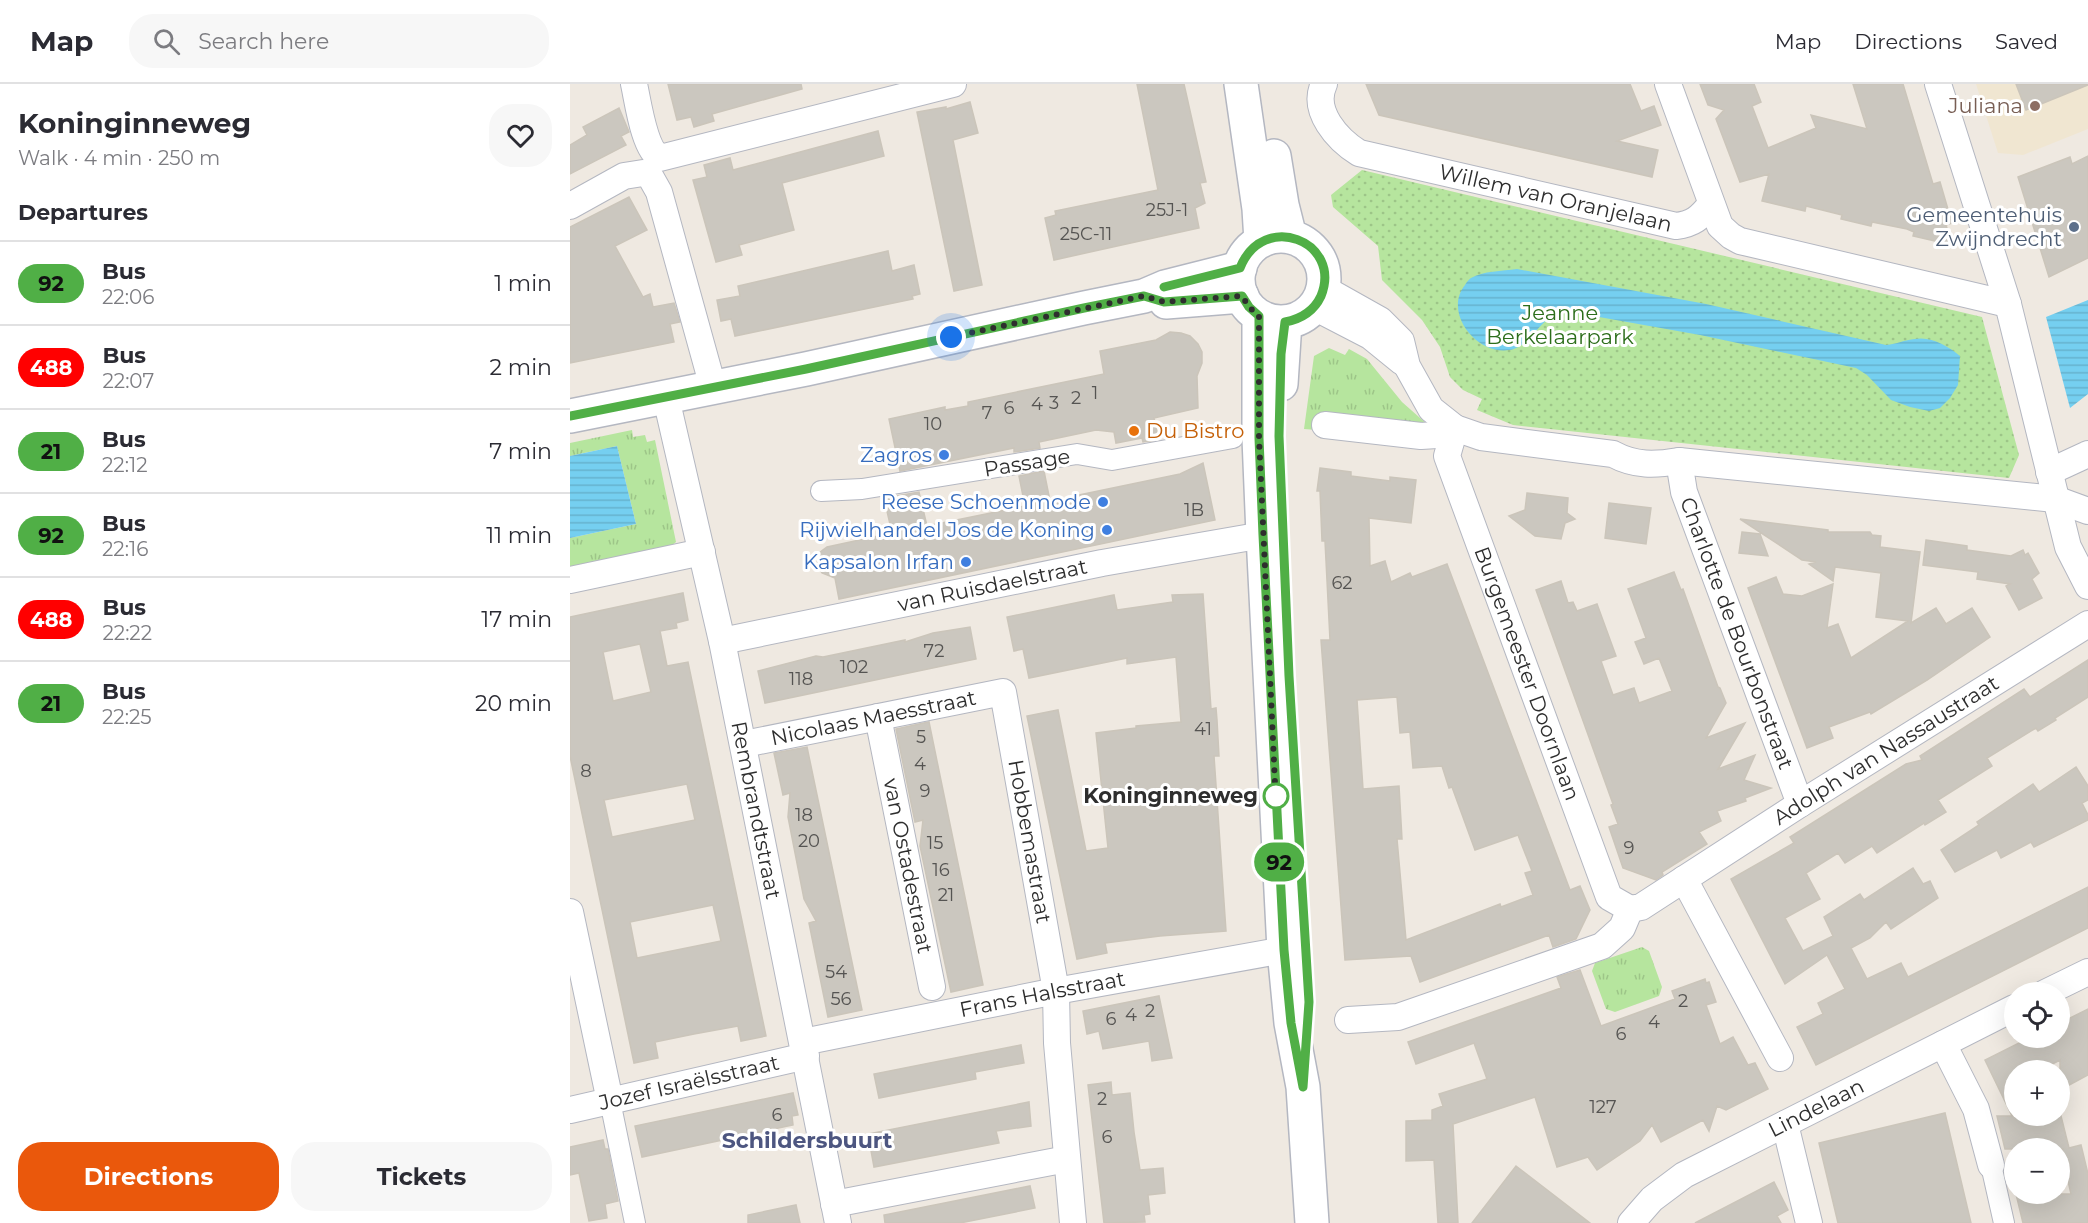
<!DOCTYPE html>
<meta charset="utf-8">
<style>
:root{--surface:#fff;--page:#f7f7f7;--text:#2b2b33;--muted:#7c7c81;--line:#e1e1e2;--accent:#ea580c}
body{margin:0;font-family:Montserrat,sans-serif;background:var(--page);color:var(--text);height:100vh;display:flex;flex-direction:column;font-size:22px;white-space:nowrap}
*{box-sizing:border-box;margin:0}
p{font-size:20px;color:var(--muted)}
.icon{flex:none;width:33px;height:33px;fill:none;stroke:currentColor;stroke-width:2;stroke-linecap:round;stroke-linejoin:round}
.map{position:relative;flex:1;overflow:hidden}
.panel{display:flex;flex-direction:column;background:var(--surface);width:570px}
.panel>*{flex:none}
.badge{padding:0 12px;border-radius:20px;font-size:21px;line-height:39px}
.controls{position:absolute;left:1434px;top:898px;display:grid;gap:12px}
.controls a{display:grid;place-items:center;width:66px;height:66px;border-radius:50%;background:var(--surface);box-shadow:0 6px 24px #0002;font-size:30px}
.you{position:absolute;width:30px;height:30px;margin:-15px;border:4px solid #fff;border-radius:50%;background:#1a73e8;box-shadow:0 0 0 9px #1a73e833}
.map>.badge{position:absolute;translate:-50% -50%;box-shadow:0 0 0 3px #fff}
h2{padding:0 18px;font-size:22px;line-height:54px}
.round{display:grid;place-items:center;flex:none;width:63px;height:63px;border-radius:24px;background:var(--page)}
.headline{display:flex;align-items:center;justify-content:space-between;height:102px;padding:0 18px}
h1{font-size:28px;font-weight:700;line-height:45px}
.button{display:flex;gap:12px;margin-top:auto;padding:12px 18px}
.button a{flex:1;height:69px;border-radius:24px;background:var(--accent);color:#fff;font-size:24px;font-weight:700;line-height:69px;text-align:center}
.button a+a{background:var(--page);color:var(--text)}
ul{padding:0;list-style:none}
li{display:flex;align-items:center;gap:18px;height:84px;padding:0 18px;border-top:2px solid var(--line)}
li div{flex:1}
li b{display:block;font-size:22px}
li em{font-style:normal}
li .badge{min-width:66px;font-weight:700;text-align:center}
header{display:flex;align-items:center;gap:36px;box-sizing:border-box;height:84px;padding:0 30px;background:var(--surface);border-bottom:2px solid var(--line)}
header strong{font-size:28px}
nav{display:flex;gap:33px;margin-inline-start:auto;font-size:21px}
.search{width:420px;height:54px;background:var(--page);display:flex;align-items:center;gap:15px;box-sizing:border-box;padding:0 21px;border-radius:24px;color:var(--muted);font-size:22px}
main{display:flex;flex:1;min-height:0}
.map>svg:first-child{display:block}
.education{fill:#f0e6d1}
.grass{fill:url(#grass-tufts)}
.park{fill:url(#park-dots)}
.water{fill:url(#water-rules)}
.building{fill:#cbc7bf;stroke:#cbc5ba;stroke-width:1.5;fill-rule:evenodd}
.lines{fill:none;stroke-linecap:round;stroke-linejoin:round}
.pedestrian-casing{stroke:#b4b7c1;stroke-width:22}
.minor-casing{stroke:#b4b7c1;stroke-width:28}
.tertiary-casing{stroke:#b4b7c1;stroke-width:36}
.secondary-casing{stroke:#b4b7c1;stroke-width:36}
.pedestrian{stroke:#fff;stroke-width:20}
.minor{stroke:#fff;stroke-width:26}
.tertiary{stroke:#fff;stroke-width:33}
.secondary{stroke:#fff;stroke-width:33}
.line-casing{stroke:#fff;stroke-width:14}
.line{stroke:#50af46;stroke-width:9}
.walk{stroke:#2e2e2e;stroke-width:6;stroke-dasharray:0 10.8}
.education-dot{fill:#8d6e63;stroke:#fff;stroke-width:2}
.service-dot{fill:#5c6f8a;stroke:#fff;stroke-width:2}
.food-dot{fill:#e8710a;stroke:#fff;stroke-width:2}
.shop-dot{fill:#3f7fe0;stroke:#fff;stroke-width:2}
.stop-dot{fill:#fff;stroke:#50af46;stroke-width:3}
.labels{text-anchor:middle;stroke-width:6;stroke-linejoin:round;paint-order:stroke}
.number-label{font-size:18px;fill:#555452}
.education-label{font-size:21px;fill:#785e54;stroke:#fff;text-anchor:end}
.street-label{font-size:21px;fill:#2e2e2e;stroke:#fff}
.service-label{font-size:21px;fill:#4e5e75;stroke:#fff;text-anchor:end}
.park-label{font-size:21px;fill:#2c6e1b;stroke:#fff}
.food-label{font-size:21px;fill:#c56008;stroke:#fff;text-anchor:start}
.shop-label{font-size:21px;fill:#366cbe;stroke:#fff;text-anchor:end}
.stop-label{font-size:21px;font-weight:bold;fill:#2e2e2e;stroke:#fff;text-anchor:end}
.neighbourhood-label{font-size:22px;font-weight:bold;fill:#4d5680;stroke:#fff}
</style>
<header>
<strong>Map</strong>
<div class="search"><svg class="icon" aria-label="search" viewBox="0 0 24 24"><circle cx="10" cy="10" r="6"/><path d="M15 15l6 6"/></svg>Search here</div>
<nav><a>Map</a><a>Directions</a><a>Saved</a></nav>
</header>
<main>
<section class="panel">
<div class="headline"><div><h1>Koninginneweg</h1><p>Walk · 4 min · 250 m</p></div><a class="round"><svg class="icon" aria-label="heart" viewBox="0 0 24 24"><path d="M12 20l-8-8c-3-5 5-10 8-4 3-6 11-1 8 4z"/></svg></a></div>
<h2>Departures</h2>
<ul>
<li><span class="badge" style="background:#50af46;color:#111">92</span><div><b>Bus</b><p>22:06</p></div><em>1 min</em></li>
<li><span class="badge" style="background:#f00;color:#fff">488</span><div><b>Bus</b><p>22:07</p></div><em>2 min</em></li>
<li><span class="badge" style="background:#50af46;color:#111">21</span><div><b>Bus</b><p>22:12</p></div><em>7 min</em></li>
<li><span class="badge" style="background:#50af46;color:#111">92</span><div><b>Bus</b><p>22:16</p></div><em>11 min</em></li>
<li><span class="badge" style="background:#f00;color:#fff">488</span><div><b>Bus</b><p>22:22</p></div><em>17 min</em></li>
<li><span class="badge" style="background:#50af46;color:#111">21</span><div><b>Bus</b><p>22:25</p></div><em>20 min</em></li>
</ul>
<div class="button"><a>Directions</a><a>Tickets</a></div>
</section>
<div class="map">
<svg width="1518" height="1139" viewBox="0 0 1518 1139">
<defs>
<pattern id="grass-tufts" width="24" height="20" patternUnits="userSpaceOnUse" patternTransform="scale(1.5)"><rect width="24" height="20" fill="#b6e59e"/><path d="M3 7l-1-3M5 7V3M7 7l1-3M15 17l-1-3M17 17v-4M19 17l1-3" fill="none" stroke="#9dc588"/></pattern>
<pattern id="park-dots" width="8" height="8" patternUnits="userSpaceOnUse" patternTransform="scale(1.5)"><rect width="8" height="8" fill="#b6e59e"/><path d="M2 2h.1M6 6h.1" fill="none" stroke="#9dc588" stroke-width="1.8" stroke-linecap="round"/></pattern>
<pattern id="water-rules" width="6" height="5" patternUnits="userSpaceOnUse" patternTransform="scale(1.5)"><rect width="6" height="5" fill="#75cff0"/><path d="M0 2.5h6" fill="none" stroke="#66b2ce"/></pattern>
</defs>
<rect width="100%" height="100%" fill="#efe9e1"/>
<path class="education" d="M1406,0h112v45l-65,26 -25,-2z"/>
<path class="grass" d="M759,264l16,7 4,-6 18,10 35,43 26,23 -111,5 -13,-1 10,-73z
M62,346l1,7 12,-2 2,7 8,-2 21,102 -6,5 -100,22v-31l66,-14 -19,-78 -47,10v-13z
M1072,863l7,4 13,36 -3,9 -44,16 -9,-3 -14,-38 3,-8z"/>
<path class="park" d="M792,86l620,147 37,138 -10,23 -496,-53 -36,-15 5,-11 -19,-9 -13,-13 -10,-30 -18,-27 -40,-40 -4,-34 -45,-39 -2,-12z"/>
<path class="water" d="M947,185l189,35 180,41c11,-1 18,-5 29,-6 16,-3 33,7 45,17l-2,29 -8,13 -10,10 -11,3 -19,-4 -19,-7 -24,-25 -11,-7 -156,-33 -129,-23c-5,0 -10,0 -14,2 -19,7 -27,33 -48,36 -33,5 -66,-38 -44,-65 1,-2 4,-6 6,-7 12,-7 31,-7 46,-9z
M1518,216v94l-18,14 -24,-91z
M47,362l19,78 -66,14v-82z"/>
<path class="building" d="M98,0h133l1,5 -90,25 2,7 -20,6 -3,-10 -14,3z
M567,0h47l22,98 -6,1 5,20 -10,5 4,20 -145,32 -9,-42 11,-3 -1,-4 103,-21z
M796,0h264l11,27 13,-5 7,19 -44,16 41,9 -6,27 -273,-62z
M1130,0h54l7,18 -9,4 16,42 48,-20 -5,-13 56,14 -14,-45h50l30,100 7,-2 12,41 -6,2 6,20 -39,-9 1,-4 -7,-3 -35,-7 -1,4 -30,-7 1,-4 -36,-9 -1,5 -43,-10 7,-27 -29,8 -24,-63 8,-9 -16,-5z
M1446,0h72v1l-62,25z
M400,18l8,31 -25,7 29,145 -28,6 -37,-179 29,-5v2z
M49,24l10,24 -8,4 5,9 -56,29v-29l17,-10 -4,-8z
M308,47l6,25 -102,27 12,47 -55,15 3,10 -26,7 -23,-82 14,-3 -3,-12 26,-7 3,12z
M1518,72v102l-39,19 -31,-100 52,-20 2,7z
M59,113l18,33 -32,16 28,51 7,-3 3,13 21,-4 6,19 -10,2 4,18 -104,21v-136z
M318,167l4,20 22,-6 6,29 -8,2 1,3 -178,37 -4,-17 -10,2 -4,-21 23,-4 -2,-10z
M600,248l11,1 9,3 8,8 4,8v11l-5,13 1,32 -44,10 5,21 -16,3 -1,-4 -26,5 -2,-11 -18,-2 -57,12 1,6 -26,4v-4l-114,23 -11,-52 56,-12v3l23,-4v-4l136,-28 -4,-23 56,-11z
M633,379l12,57 -376,79 -4,-21 -13,-5 -5,-8 2,-12 8,-6 65,-14 -8,-35 35,-6 8,34 98,-20 -6,-30 25,-5 6,30 130,-27z
M750,384l31,4v4l39,5v-4l26,3 -5,43 -42,-5 1,48 15,-5 6,21 19,-9 2,4 35,-13 123,326 10,-4 10,24 -14,29 -23,8 -4,-12 -129,47 -9,-26 -66,4 -24,-320h9l-5,-99h-3l-2,-50h-3zM827,613l3,36 10,-1 3,36 29,-2 7,22 3,-1 23,63 43,-15 14,36 -7,2 8,22 -32,12 -1,-3 -94,36 -9,-101h5l-3,-53 -36,3 -6,-89z
M957,409l41,5 -1,15 8,6 -10,4 -4,16 -26,-3 -26,-20 16,-6z
M1039,419l42,5 -5,36 -41,-6z
M1170,435l88,11v2h42l2,3 9,1 -1,11 40,5 -9,71 25,-15 10,16 26,-16 18,29 -63,43 -56,34 -1,-2 -41,15 4,11 -26,10 -59,-160 28,-11 7,17 19,2 31,-12 -6,44 11,-4 13,34 57,-37 -32,-4 5,-44 -46,-6 -2,14 -24,-17 7,-2 -14,-2z
M1172,448l18,2 8,22 -29,-3z
M1356,456l41,6v4l44,6 12,-6 2,5 3,-2 11,20 -7,6 10,19 -23,12 -13,-24 4,-2 -33,-5 1,-7 -55,-7z
M1104,488l7,18 2,-1 35,98 2,1 6,15 -20,35 39,-15 -27,46 37,-14 -11,25 27,8 -26,10 1,3 -29,10 4,10 -22,11 8,12 -45,28 1,3 -7,5 -33,-12 -14,-41 9,-3 -7,-19 2,-1 -77,-214 25,-9 7,22 5,-1 4,9 20,-7 19,52 -15,5 12,34 21,-7 5,15 33,-12 -13,-33 -15,6 -9,-22 11,-4 -18,-49z
M113,509l5,27 -12,3 1,5 -17,3 7,35 21,-4 78,374 -25,5 -3,-15 -44,8 -39,8 3,16 -24,5 -64,-307v-139zM70,560l11,48 -38,9 -10,-49zM117,700l8,36 -83,17 -8,-37zM143,821l8,36 -84,17 -7,-36z
M633,510l8,115 5,-1 1,12 2,36h-5l12,175 -66,5 -55,7 2,10 -30,6 -50,-243 31,-6 28,141 22,-3 -12,-115 40,-5v-2l45,-4 -5,-65 -49,7v-6l-98,20 -6,-29 -9,2 -7,-34 107,-22 3,15 56,-8 -1,-7z
M400,543l6,32 -211,44 -7,-32 58,-15 7,1 82,-17v2l28,-9z
M1518,576v37l-33,21 1,2 -18,11 -2,-3 -49,30 5,8 -54,34 8,12 -21,13 -1,-2 -47,30 -5,-7 -27,17 -7,-10 -32,20 14,26 -35,19 18,33 30,-15 -9,-19 36,-23 4,6 49,-32 10,16 7,-3 8,17 -47,31 -5,-7 -16,16 -19,10 16,31 34,-16 7,14 180,-90v41l-272,137 -19,-38 26,-13 -5,-11 27,-14 -18,-34 -42,29 -54,-105 63,-36 -4,-6 116,-73 16,-4 -2,-4 104,-67 6,8z
M359,638l54,263 -32,7 -31,-146 3,-26 -8,2 -19,-93z
M237,663l55,263 -34,7 -19,-94 7,-2 -12,-22 -16,-82 2,-24 -7,2 -9,-42z
M1506,683l12,19v14l-6,3 6,12v5l-54,27 -3,-5 -30,16 -4,-8 -42,22 -14,-22 38,-25 -2,-3 56,-38 6,8z
M1010,886l21,56 74,-27 -3,-8 33,-12 1,4 3,-1 7,20 -10,3 14,39 13,-7 15,28 7,-2 13,26 -42,21 -9,-4 -8,25 -6,-11 -42,22 -9,-17 -12,16 -43,29 -9,-13 -31,10 -22,-70 -82,27 5,99h-20l-4,-63 -28,1v-40l26,-1v-10l11,-4 -4,-12 48,-15 -13,-36 -58,21 -8,-22 153,-54 -4,-11z
M589,912l13,62 -20,3 -3,-20 -46,8 -4,-18 -12,3 -4,-23z
M1518,925v66l-28,15v-30l-21,11h-25v45h47l8,32 12,-3 7,29v49h-65l-7,-29h55l-10,-44 3,-1h-59l-8,-33h15l-27,-56 44,-22h31v-15z
M451,961l3,18 -49,9 1,7 -97,19 -5,-24z
M541,998l1,13 18,-2 4,39 6,38 23,-2 2,25 -17,2 2,19 -6,1 1,7 -41,1 -16,-138z
M223,1009l5,22 -6,1 1,9 -151,32 -7,-31z
M459,1018l2,24 -35,5 3,12 -125,24 -6,-33z
M1375,1029l26,110h-133l-19,-80z
M33,1056l2,9h3l10,52 -13,3 2,14 -18,3 -10,-48 -9,2v-28z
M946,1082l74,57h-118z
M1204,1098l14,28 -11,6 4,7h-86z
M460,1102l5,22 -75,15h-75l-1,-8z
M226,1121l4,18h-52v-8z"/>
<g class="lines">
<defs>
<path id="pedestrian" d="M251,407l41,-2 215,-35 35,6 121,-22
M40,1017l25,122
M1421,1081l13,58"/>
<g id="minor">
<path d="M64,0c4,18 10,65 26,74l293,-74"/>
<path id="s1" d="M754,0c-13,27 14,56 35,69l317,73c17,-2 24,-8 35,-22"/>
<path d="M1098,0l52,142 11,10 9,5 268,63"/>
<path d="M1368,0l70,220 60,243 20,39"/>
<path d="M0,122l54,-30 19,-3 7,3 9,16 54,195"/>
<path d="M753,204l57,32 21,21 6,25 24,43 24,19 26,9 132,17c22,12 42,11 66,7l376,38 33,12"/>
<path d="M744,223l56,29 32,26"/>
<path id="s2" d="M96,314l56,243 116,582"/>
<path d="M755,341l96,11 16,-1 18,-7"/>
<path id="s3" d="M885,344l-8,28 162,441 21,12"/>
<path id="s4" d="M1109,377l5,31 116,312"/>
<path d="M1479,388l39,-18"/>
<path d="M0,496l132,-28"/>
<path id="s5" d="M152,557l380,-78 161,-28"/>
<path id="s6" d="M308,633l54,270"/>
<path id="s7" d="M174,660l259,-52 53,299 1,52 16,180"/>
<path d="M1114,795l96,179"/>
<path id="s8" d="M1060,825l11,-2 159,-103 288,-180"/>
<path d="M0,828l40,189"/>
<path d="M1475,909l43,-21"/>
<path d="M778,936l50,-3 204,-71 20,-18 8,-19"/>
<path id="s9" d="M233,958l253,-51 228,-41"/>
<path d="M1373,960l33,65 15,56"/>
<path id="s10" d="M0,1026l236,-54"/>
<path d="M1215,1040l24,99"/>
<path d="M264,1120l233,-45"/>
<path id="s11" d="M1061,1139l21,-24 32,-24 330,-167"/>
</g>
<path id="tertiary" d="M596,218l76,-6
M0,332l236,-47 278,-61 60,-12 21,-9 75,-19"/>
<path id="secondary" d="M671,0l18,125 2,32
M704,72l8,49 8,32
M668 195a43 43 0 1 1 86 0a43 43 0 1 1-86 0Z
M689,232v122l4,97 21,415 7,73 12,64 9,136
M711,300l4,-62"/>
</defs>
<use href="#pedestrian" class="pedestrian-casing"/>
<use href="#minor" class="minor-casing"/>
<use href="#tertiary" class="tertiary-casing"/>
<use href="#secondary" class="secondary-casing"/>
<use href="#pedestrian" class="pedestrian"/>
<use href="#minor" class="minor"/>
<use href="#tertiary" class="tertiary"/>
<use href="#secondary" class="secondary"/>
</g>
<g class="lines">
<defs>
<path id="line" d="M0,332l236,-47 278,-61 60,-12 20,6 78,-6 7,11 10,9v122l4,97 21,415 7,73 12,64 6,-85 -20,-326 -10,-240 2,-82 4,-32c16,-3 29,-11 36,-26 22,-55 -58,-86 -81,-28l-76,19"/>
</defs>
<use href="#line" class="line-casing"/>
<use href="#line" class="line"/>
<path class="walk" d="M381,253l193,-41 20,6 78,-6 7,11 10,9v122l17,367v-9"/>
</g>
<circle class="education-dot" cx="1465" cy="22" r="6"/>
<circle class="service-dot" cx="1504" cy="143" r="6"/>
<circle class="food-dot" cx="564" cy="347" r="6"/>
<g class="shop-dot">
<circle cx="374" cy="371" r="6"/>
<circle cx="533" cy="418" r="6"/>
<circle cx="537" cy="446" r="6"/>
<circle cx="396" cy="478" r="6"/>
</g>
<circle class="stop-dot" cx="706" cy="712" r="12"/>
<g class="labels">
<g class="number-label">
<text x="597" y="132">25J-1</text>
<text x="516" y="156">25C-11</text>
<text x="525" y="315">1</text>
<text x="506" y="320">2</text>
<text x="484" y="325">3</text>
<text x="467" y="326">4</text>
<text x="439" y="330">6</text>
<text x="417" y="335">7</text>
<text x="363" y="346">10</text>
<text x="624" y="432">1B</text>
<text x="772" y="505">62</text>
<text x="364" y="573">72</text>
<text x="284" y="589">102</text>
<text x="231" y="601">118</text>
<text x="633" y="651">41</text>
<text x="351" y="659">5</text>
<text x="350" y="686">4</text>
<text x="16" y="693">8</text>
<text x="355" y="713">9</text>
<text x="234" y="737">18</text>
<text x="239" y="763">20</text>
<text x="365" y="765">15</text>
<text x="1059" y="770">9</text>
<text x="371" y="792">16</text>
<text x="376" y="817">21</text>
<text x="266" y="894">54</text>
<text x="271" y="921">56</text>
<text x="1113" y="923">2</text>
<text x="580" y="933">2</text>
<text x="561" y="937">4</text>
<text x="541" y="941">6</text>
<text x="1084" y="944">4</text>
<text x="1051" y="956">6</text>
<text x="532" y="1021">2</text>
<text x="1033" y="1029">127</text>
<text x="207" y="1037">6</text>
<text x="537" y="1059">6</text>
</g>
<g class="education-label">
<text x="1453" y="29">Juliana</text>
</g>
<g class="street-label">
<text dy="7" stroke="none"><textPath href="#s1" startOffset="286">Willem van Oranjelaan</textPath></text>
<text transform="translate(457 379) rotate(-9)" y="7">Passage</text>
<text dy="7" stroke="none"><textPath href="#s5" startOffset="276">van Ruisdaelstraat</textPath></text>
<text dy="7" stroke="none"><textPath href="#s4" startOffset="182">Charlotte de Bourbonstraat</textPath></text>
<text dy="7" stroke="none"><textPath href="#s3" startOffset="261">Burgemeester Doornlaan</textPath></text>
<text dy="7" stroke="none"><textPath href="#s7" startOffset="132">Nicolaas Maesstraat</textPath></text>
<text dy="7" stroke="none"><textPath href="#s8" startOffset="302">Adolph van Nassaustraat</textPath></text>
<text dy="7" stroke="none"><textPath href="#s2" startOffset="422">Rembrandtstraat</textPath></text>
<text dy="7" stroke="none"><textPath href="#s7" startOffset="416">Hobbemastraat</textPath></text>
<text dy="7" stroke="none"><textPath href="#s6" startOffset="152">van Ostadestraat</textPath></text>
<text dy="7" stroke="none"><textPath href="#s9" startOffset="244">Frans Halsstraat</textPath></text>
<text dy="7" stroke="none"><textPath href="#s10" startOffset="122">Jozef Israëlsstraat</textPath></text>
<text dy="7" stroke="none"><textPath href="#s11" startOffset="220">Lindelaan</textPath></text>
</g>
<g class="service-label">
<text x="1492" y="138">Gemeentehuis<tspan x="1492" dy="24">Zwijndrecht</tspan></text>
</g>
<g class="park-label">
<text x="990" y="236">Jeanne<tspan x="990" dy="24">Berkelaarpark</tspan></text>
</g>
<g class="food-label">
<text x="576" y="354">Du Bistro</text>
</g>
<g class="shop-label">
<text x="362" y="378">Zagros</text>
<text x="521" y="425">Reese Schoenmode</text>
<text x="525" y="453">Rijwielhandel Jos de Koning</text>
<text x="384" y="485">Kapsalon Irfan</text>
</g>
<g class="stop-label">
<text x="688" y="719">Koninginneweg</text>
</g>
<g class="neighbourhood-label">
<text x="237" y="1064">Schildersbuurt</text>
</g>
</g>
</svg>
<div class="controls">
<a><svg class="icon" aria-label="locate" viewBox="0 0 24 24"><circle cx="12" cy="12" r="6"/><path d="M12 2v4M12 18v4M2 12h4M18 12h4"/></svg></a>
<a>+</a>
<a>−</a>
</div>
<div class="you" style="left:381px;top:253px"></div>
<b class="badge" style="left:709px;top:778px;background:#50af46;color:#111">92</b>
</div>
</main>
